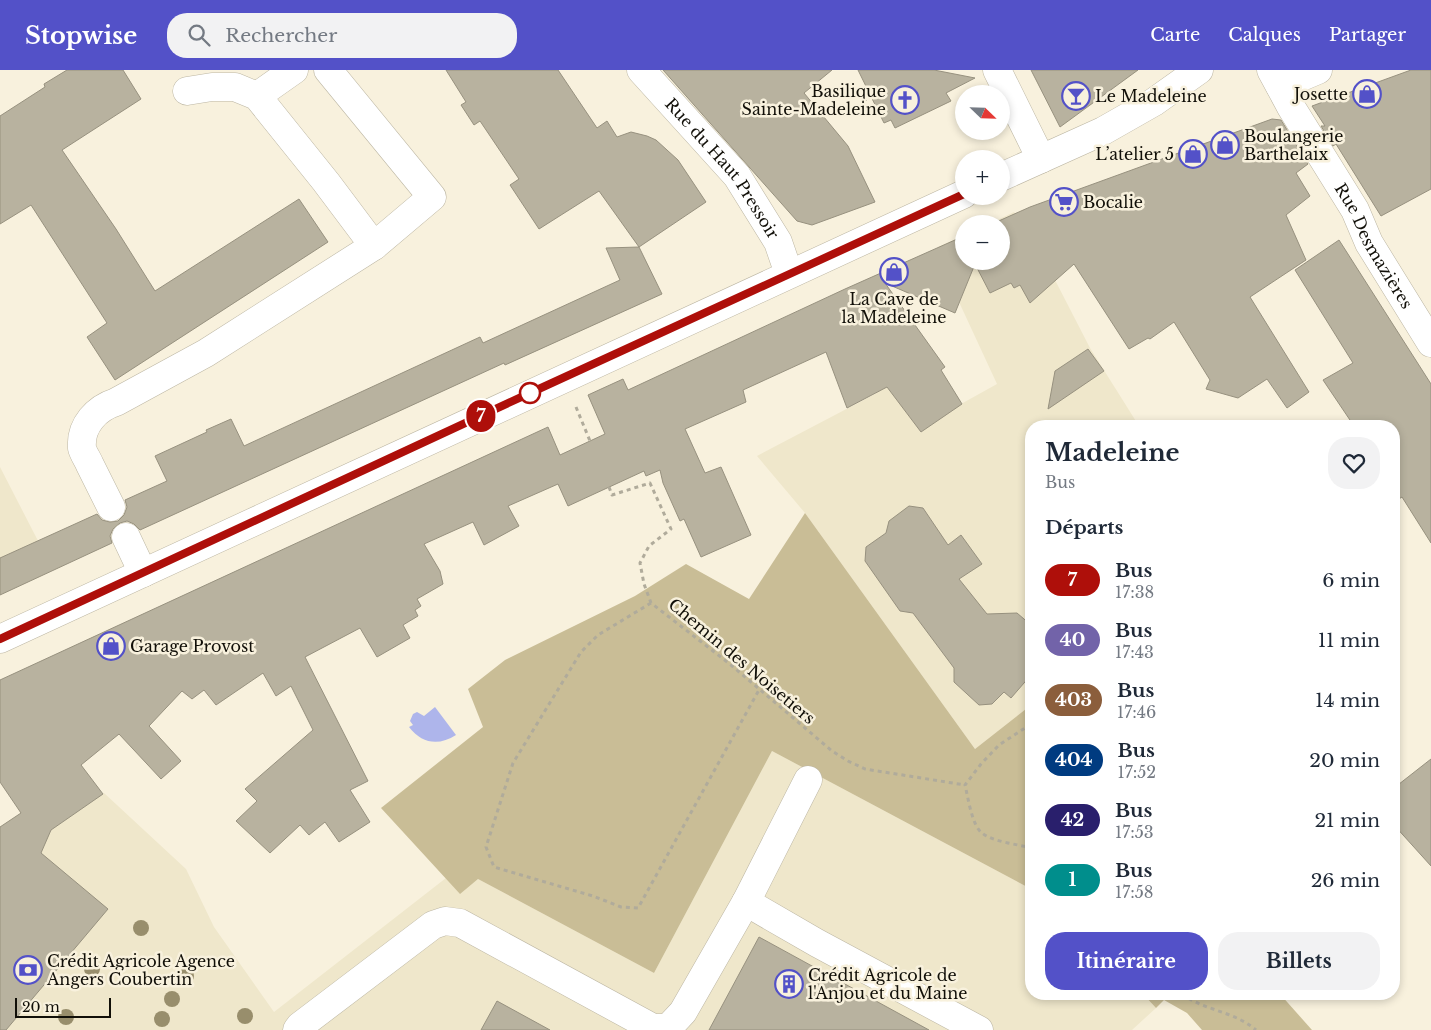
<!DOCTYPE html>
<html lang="fr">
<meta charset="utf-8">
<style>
:root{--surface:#fff;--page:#f2f2f3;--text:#1f2937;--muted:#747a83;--accent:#5351c8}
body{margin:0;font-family:"Libre Baskerville",serif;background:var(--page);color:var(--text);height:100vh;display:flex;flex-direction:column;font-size:19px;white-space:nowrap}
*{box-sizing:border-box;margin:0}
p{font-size:16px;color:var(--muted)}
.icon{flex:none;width:28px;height:28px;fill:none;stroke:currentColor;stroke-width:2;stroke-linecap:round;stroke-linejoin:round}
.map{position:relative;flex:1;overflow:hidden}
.drawer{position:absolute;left:1025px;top:350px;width:375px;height:580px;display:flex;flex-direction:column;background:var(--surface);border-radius:20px;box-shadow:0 2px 8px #0003}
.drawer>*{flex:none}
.badge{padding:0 10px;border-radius:16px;font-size:18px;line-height:32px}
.needle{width:32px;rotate:113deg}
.buttons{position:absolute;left:955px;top:15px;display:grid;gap:10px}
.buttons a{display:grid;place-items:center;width:55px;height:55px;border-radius:50%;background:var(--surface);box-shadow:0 2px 8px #0003;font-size:25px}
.scale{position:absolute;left:15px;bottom:12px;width:96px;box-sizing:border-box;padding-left:5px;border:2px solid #110f08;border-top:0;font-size:14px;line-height:18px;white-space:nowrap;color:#110f08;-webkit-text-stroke:4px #f8f1dd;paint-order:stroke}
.map>.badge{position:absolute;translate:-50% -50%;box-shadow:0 0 0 2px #fff}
h2{padding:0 20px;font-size:19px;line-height:45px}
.round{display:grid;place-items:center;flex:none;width:52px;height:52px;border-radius:20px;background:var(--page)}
.overview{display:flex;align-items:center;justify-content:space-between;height:85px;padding:0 20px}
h1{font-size:24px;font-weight:700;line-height:38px}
.action{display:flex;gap:10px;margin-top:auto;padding:10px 20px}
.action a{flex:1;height:58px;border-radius:20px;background:var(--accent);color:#fff;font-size:20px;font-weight:700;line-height:58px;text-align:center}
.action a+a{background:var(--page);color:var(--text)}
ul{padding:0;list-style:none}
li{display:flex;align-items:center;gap:15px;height:60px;padding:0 20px}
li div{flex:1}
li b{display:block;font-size:19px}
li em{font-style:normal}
li .badge{min-width:55px;font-weight:700;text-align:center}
header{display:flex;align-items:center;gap:30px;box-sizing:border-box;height:70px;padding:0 25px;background:var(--accent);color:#fff}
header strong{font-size:24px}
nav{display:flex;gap:28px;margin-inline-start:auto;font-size:18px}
.search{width:350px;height:45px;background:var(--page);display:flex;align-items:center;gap:12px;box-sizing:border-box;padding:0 18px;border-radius:20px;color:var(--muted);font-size:19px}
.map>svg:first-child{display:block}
.built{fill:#efe7cb}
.green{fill:#c9bd96}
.water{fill:#aeb5eb}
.building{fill:#b8b29f;stroke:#97917f}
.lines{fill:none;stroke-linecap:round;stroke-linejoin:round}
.minor-casing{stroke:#bcb6a3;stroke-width:29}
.major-casing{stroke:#bcb6a3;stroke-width:29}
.path{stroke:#b0ab9b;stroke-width:3;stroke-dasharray:4 4;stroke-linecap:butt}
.minor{stroke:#fff;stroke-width:28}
.major{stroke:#fff;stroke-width:28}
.tree{fill:#988e6c}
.line-casing{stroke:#fff;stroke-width:11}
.line{stroke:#ae0f0a;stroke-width:8}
.stop-dot{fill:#fff;stroke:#ae0f0a;stroke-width:2.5}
.labels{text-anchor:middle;stroke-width:5;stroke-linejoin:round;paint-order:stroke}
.poi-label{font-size:16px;fill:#110f08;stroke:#f8f1dd;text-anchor:start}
.street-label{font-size:16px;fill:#110f08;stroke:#f8f1dd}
</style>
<header>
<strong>Stopwise</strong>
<div class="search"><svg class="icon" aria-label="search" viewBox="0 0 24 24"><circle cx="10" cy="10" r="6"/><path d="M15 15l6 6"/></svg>Rechercher</div>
<nav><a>Carte</a><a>Calques</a><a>Partager</a></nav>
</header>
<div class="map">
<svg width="1431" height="960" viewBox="0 0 1431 960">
<rect width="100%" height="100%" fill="#f8f1dd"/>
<path class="built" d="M1014,142l38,71 3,-3 35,68 49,78h-108v279l-56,44 -170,-236 -48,-57 118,-62 11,-9 35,47 40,-28 36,-20 -38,-82 -21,-55 26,-12v26h37v-37h-12z
M0,397l53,103 -53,25z
M772,681l259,138v105h112l13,14 -24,22h-1132l5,-168 99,-69 82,76 28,58 60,85 172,-134 14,15 18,-14 176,94z"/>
<path class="green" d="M805,443l170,236 56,-44v184l-259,-138 -118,222 -176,-94 -18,15 -79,-86 102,-81 -15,-38 37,-29 130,-64 51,-32 63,35z
M1143,924h137l32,36h-110l-15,-17 -23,-13 -8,8z"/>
<path class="water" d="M435,637l21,28c-17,11 -34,9 -47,-8l4,-2 -3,-4 3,-7 4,-2 7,4z"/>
<path class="building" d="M67,0h56l18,29 -79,51 54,79 39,62 144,-92 29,43 -213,138 -28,-43 20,-14 -76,-118 -31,19v-108l45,-29 -1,-3z
M446,0h112l39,58 10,-7 10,16 14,-5 16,4 9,4 22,20 28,42 -67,45 23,47 -157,71 -1,-2 -364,167 -6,-6 -7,-3 -7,2 -7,6 -3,7 2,7 -112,52v-37l97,-44 5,6 8,2 8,-1 6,-6 3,-8 -2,-7 42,-19 -12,-25 52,-24 -1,-2 25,-11 13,27 236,-109 3,6 137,-63 -14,-32 33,-1 -40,-56 -60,38 -29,-44 9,-6 -39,-58 -6,4 -13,-20 5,-3z
M663,0h169l-28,23 44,53 27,56 -63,23 -15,-4z
M858,0h76l41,8 -29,15 5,8 -56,27 -4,-8 -7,3z
M1031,0h107l-78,57z
M1411,0h20v119l-50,27 -45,-72 -3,2 -12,-20h4l-13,-20z
M1272,49l9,1 27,44 -12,9 14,23 -24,19 20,45 -56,37 59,95 -22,16 -20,-29 -29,19 -32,-9 4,-9 -36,-58 -24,17 -2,-1 -19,11 -55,-85 -44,39 -10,-18 -6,3 -3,-5 -21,10 -15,-29 -20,49 -70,-30 60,84 -4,3 21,34 -41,28 -34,-45 -40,21 -21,-56 -83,38 3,12 -61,27 20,44 16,-6 30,68 -50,22 -17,-38 -4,2 -17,-38 -3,-13 -14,6 -2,-5 -76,35 -10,-22 -50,22 11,20 -35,19 -11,-23 -49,22 16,27 3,13 -26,15 4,7 -6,4 3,6 -15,9 7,13 -33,19 -17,-29 -55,29 63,124 -18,9 20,32 -31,20 -14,-20 -16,13 -9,-10 -30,28 -34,-32 21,-20 -12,-12 68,-59 -22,-44 -15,10 -13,-23 -47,32 -12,-15 -12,9 -10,-8 -33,35 32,35 -20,18 -42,-45 -38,31 22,29 -52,36 -10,23 67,56 -102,121h-6v-203l21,-14 -21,-31v-102l548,-253 12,28 45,-21 -17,-39 35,-16 5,11 217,-101 119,-53v25h37v-37h-9l38,-17z
M1339,170l92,144v159l-29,-46 -8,5v-76h-40l-31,-46 30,-17 -58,-93z
M1088,279l16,22 -56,38 7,-38z
M909,436l14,2 25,37 13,-10 21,29 -23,15 28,35 30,-1 14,12v50l-20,23 -7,-6 -12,12 -13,1 -25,-23v-14l-41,-55 -13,-2 -35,-50 1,-14 20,-14 3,-12z
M1431,689v107l-37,-41v-37z
M759,867l170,93h-220z
M497,931l53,29h-69z"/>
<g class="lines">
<defs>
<g id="minor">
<path id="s1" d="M641,0l96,106 41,66 11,32"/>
<path d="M997,0l44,89"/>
<path id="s2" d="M1271,0l20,37 64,103 14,33 62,100"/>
<path d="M1280,16l38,-16"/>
<path d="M187,21l25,-4h23l22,9 69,86 48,64"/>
<path d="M257,26l37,-26"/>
<path d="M111,437c-7,-14 -14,-28 -21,-42 -2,-5 -7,-12 -8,-17 -2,-23 15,-40 34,-46l90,-49 168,-107 58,-49 -104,-127"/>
<path d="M126,467l17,36"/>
<path d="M746,832l71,41 162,87"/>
<path d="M297,960l3,-4 133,-101 12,-4 15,2 193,105h15l15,-16 63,-110 62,-122"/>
</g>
<path id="major" d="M1001,107l102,-46 51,-29 45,-32
M0,569l964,-445"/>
</defs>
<use href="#minor" class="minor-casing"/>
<use href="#major" class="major-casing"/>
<path class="path" d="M576,337l14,34
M609,417l3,8 38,-12 21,46 -22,17 -9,17 4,21 7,19 80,62 101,86 16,10 17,8 100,16
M651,533l-53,32 -17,17 -68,111 -27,84 8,20 99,29 28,11 17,1 121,-218
M1031,654l-32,21 -18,19 -16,21c3,12 7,41 17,48 11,9 35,11 49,15
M1182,924c23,17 52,17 74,36"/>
<use href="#minor" class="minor"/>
<use href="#major" class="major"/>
</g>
<g class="tree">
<circle cx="141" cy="858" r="8"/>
<circle cx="92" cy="899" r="8"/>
<circle cx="186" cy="906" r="8"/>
<circle cx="172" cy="929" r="8"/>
<circle cx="245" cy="946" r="8"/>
<circle cx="66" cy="947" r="8"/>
<circle cx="162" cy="949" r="8"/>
</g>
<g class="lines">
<defs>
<path id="line" d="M0,569l530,-246 434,-199"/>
</defs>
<use href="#line" class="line-casing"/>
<use href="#line" class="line"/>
</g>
<defs>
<symbol id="shop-ring" viewBox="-11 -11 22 22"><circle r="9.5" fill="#f8f1dd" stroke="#5351c8" stroke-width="1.5"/><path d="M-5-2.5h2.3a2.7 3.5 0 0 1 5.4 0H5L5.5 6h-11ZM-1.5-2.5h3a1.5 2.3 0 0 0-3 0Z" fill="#5351c8"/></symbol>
<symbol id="bar-ring" viewBox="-11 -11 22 22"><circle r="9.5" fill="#f8f1dd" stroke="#5351c8" stroke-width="1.5"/><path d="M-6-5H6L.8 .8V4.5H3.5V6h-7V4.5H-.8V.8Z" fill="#5351c8"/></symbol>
<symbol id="church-ring" viewBox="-11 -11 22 22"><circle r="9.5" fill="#f8f1dd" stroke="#5351c8" stroke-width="1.5"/><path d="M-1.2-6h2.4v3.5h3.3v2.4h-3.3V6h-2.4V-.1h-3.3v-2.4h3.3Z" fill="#5351c8"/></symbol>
<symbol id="supermarket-ring" viewBox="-11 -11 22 22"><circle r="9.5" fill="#f8f1dd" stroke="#5351c8" stroke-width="1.5"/><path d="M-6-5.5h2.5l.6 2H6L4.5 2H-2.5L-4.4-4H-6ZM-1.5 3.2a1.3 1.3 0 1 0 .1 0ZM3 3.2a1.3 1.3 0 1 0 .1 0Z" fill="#5351c8"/></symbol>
<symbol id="bank-ring" viewBox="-11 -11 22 22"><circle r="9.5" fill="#f8f1dd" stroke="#5351c8" stroke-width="1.5"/><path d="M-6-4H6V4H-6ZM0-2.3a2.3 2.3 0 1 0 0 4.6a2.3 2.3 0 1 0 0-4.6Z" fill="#5351c8"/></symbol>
<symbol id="building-ring" viewBox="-11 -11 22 22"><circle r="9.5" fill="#f8f1dd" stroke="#5351c8" stroke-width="1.5"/><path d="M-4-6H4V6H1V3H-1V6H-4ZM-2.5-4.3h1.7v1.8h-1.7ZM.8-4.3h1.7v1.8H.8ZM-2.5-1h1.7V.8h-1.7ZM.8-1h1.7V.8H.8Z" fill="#5351c8"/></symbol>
</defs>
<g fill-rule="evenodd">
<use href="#shop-ring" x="1351" y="8" width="32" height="32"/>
<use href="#bar-ring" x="1060" y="10" width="32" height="32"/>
<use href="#church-ring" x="889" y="14" width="32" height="32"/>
<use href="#shop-ring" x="1209" y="59" width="32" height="32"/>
<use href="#shop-ring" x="1177" y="68" width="32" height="32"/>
<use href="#supermarket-ring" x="1048" y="116" width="32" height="32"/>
<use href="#shop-ring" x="878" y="186" width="32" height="32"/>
<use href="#shop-ring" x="95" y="560" width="32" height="32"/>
<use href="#bank-ring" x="12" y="884" width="32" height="32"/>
<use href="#building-ring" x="773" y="898" width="32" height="32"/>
</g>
<circle class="stop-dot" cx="530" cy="323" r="10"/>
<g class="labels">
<g class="poi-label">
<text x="886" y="27" text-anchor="end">Basilique<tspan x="886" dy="18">Sainte-Madeleine</tspan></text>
<text x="1348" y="30" text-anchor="end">Josette</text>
<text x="1095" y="32">Le Madeleine</text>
<text x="1244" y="72">Boulangerie<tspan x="1244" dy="18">Barthelaix</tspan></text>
<text x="1174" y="90" text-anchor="end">L’atelier 5</text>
<text x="1083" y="138">Bocalie</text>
<text x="894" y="235" text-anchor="middle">La Cave de<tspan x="894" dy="18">la Madeleine</tspan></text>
<text x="130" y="582">Garage Provost</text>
<text x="47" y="897">Crédit Agricole Agence<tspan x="47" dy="18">Angers Coubertin</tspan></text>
<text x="808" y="911">Crédit Agricole de<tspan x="808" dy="18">l'Anjou et du Maine</tspan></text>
</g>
<g class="street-label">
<text dy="6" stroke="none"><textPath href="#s1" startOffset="128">Rue du Haut Pressoir</textPath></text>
<text dy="6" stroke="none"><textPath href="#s2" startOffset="204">Rue Desmazières</textPath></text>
<text transform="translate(742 591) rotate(40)" y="6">Chemin des Noisetiers</text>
</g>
</g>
</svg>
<div class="buttons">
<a><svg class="needle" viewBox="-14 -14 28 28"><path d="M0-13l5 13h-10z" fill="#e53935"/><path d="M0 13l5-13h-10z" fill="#747a83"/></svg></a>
<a>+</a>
<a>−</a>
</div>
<div class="scale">20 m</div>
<b class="badge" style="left:481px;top:346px;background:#ae0f0a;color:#fff">7</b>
<section class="drawer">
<div class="overview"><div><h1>Madeleine</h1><p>Bus</p></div><a class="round"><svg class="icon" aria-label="heart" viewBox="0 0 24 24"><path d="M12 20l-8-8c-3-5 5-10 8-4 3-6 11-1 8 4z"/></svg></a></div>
<h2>Départs</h2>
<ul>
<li><span class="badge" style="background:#ae0f0a;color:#fff">7</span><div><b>Bus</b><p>17:38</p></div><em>6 min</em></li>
<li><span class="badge" style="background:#7263a9;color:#fff">40</span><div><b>Bus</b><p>17:43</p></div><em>11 min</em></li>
<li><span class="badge" style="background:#8b5e3c;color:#fff">403</span><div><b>Bus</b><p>17:46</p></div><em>14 min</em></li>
<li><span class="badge" style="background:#003b80;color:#fff">404</span><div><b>Bus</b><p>17:52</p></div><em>20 min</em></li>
<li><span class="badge" style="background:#291f6c;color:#fff">42</span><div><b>Bus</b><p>17:53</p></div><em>21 min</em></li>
<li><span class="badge" style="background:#008e8c;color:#fff">1</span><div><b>Bus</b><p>17:58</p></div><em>26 min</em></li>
</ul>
<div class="action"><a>Itinéraire</a><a>Billets</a></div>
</section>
</div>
